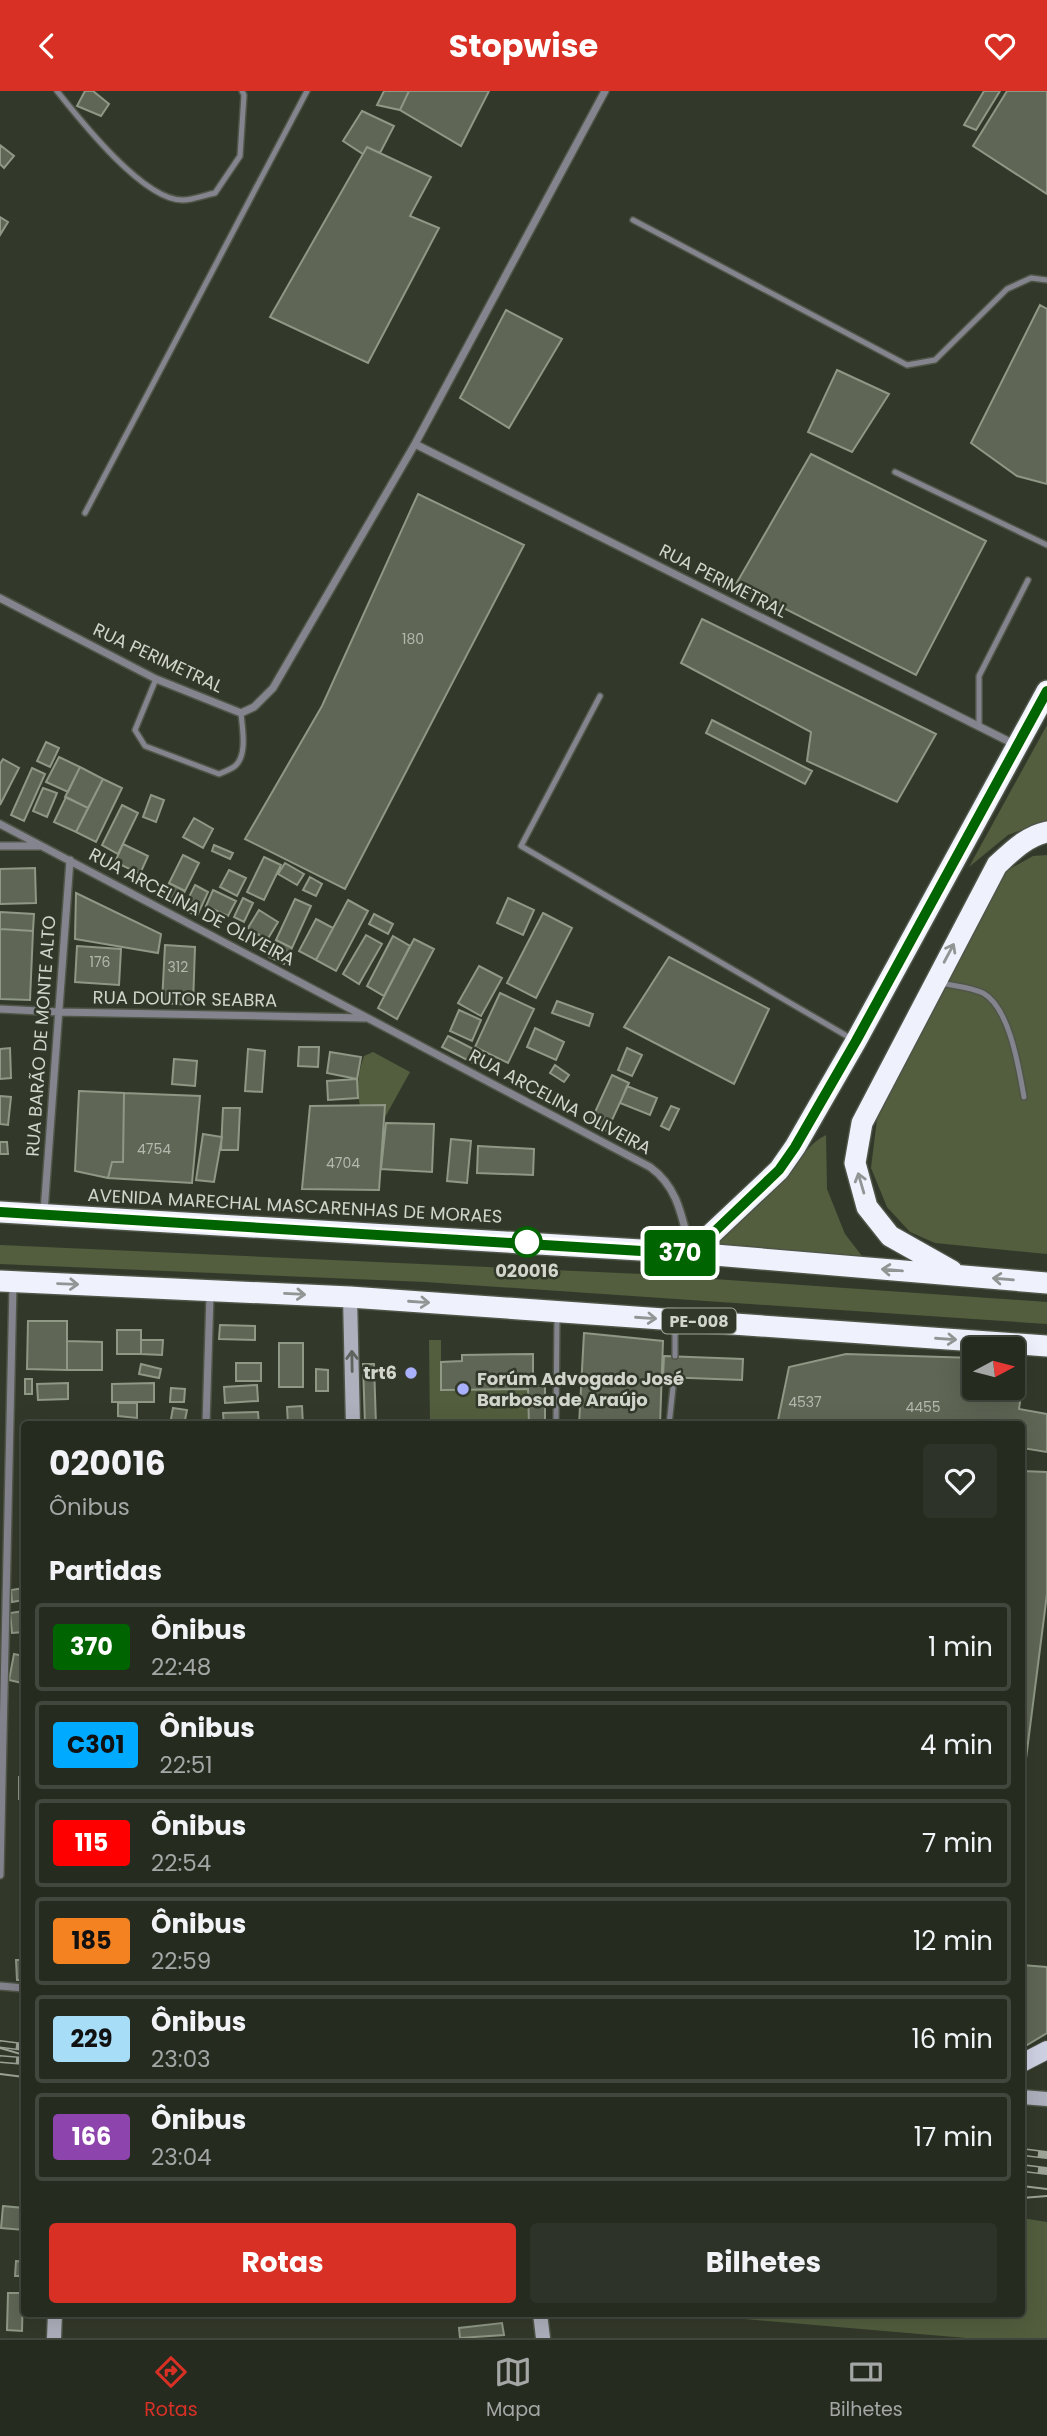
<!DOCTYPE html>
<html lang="pt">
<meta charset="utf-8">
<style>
:root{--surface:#262b20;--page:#2e3329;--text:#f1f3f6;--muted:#a4a7a5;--line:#42473e;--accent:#d93025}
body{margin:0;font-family:Poppins,sans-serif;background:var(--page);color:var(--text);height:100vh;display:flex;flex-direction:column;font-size:26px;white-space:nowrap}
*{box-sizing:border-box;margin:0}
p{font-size:23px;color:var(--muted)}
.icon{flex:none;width:38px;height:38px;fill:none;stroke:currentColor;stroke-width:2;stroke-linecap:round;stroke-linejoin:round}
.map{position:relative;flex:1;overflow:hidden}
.sheet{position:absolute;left:21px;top:1330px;width:1004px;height:896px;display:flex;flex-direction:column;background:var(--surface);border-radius:7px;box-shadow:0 7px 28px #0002,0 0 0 2px var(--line)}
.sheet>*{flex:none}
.badge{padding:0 14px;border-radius:5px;font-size:24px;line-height:46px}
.needle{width:46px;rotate:83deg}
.fabs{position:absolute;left:962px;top:1246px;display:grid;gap:14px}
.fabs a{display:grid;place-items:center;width:63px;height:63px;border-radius:7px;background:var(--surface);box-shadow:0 7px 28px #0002,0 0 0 2px var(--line);font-size:35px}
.map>.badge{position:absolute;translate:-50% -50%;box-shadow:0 0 0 4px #fff}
h2{padding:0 28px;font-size:26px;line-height:63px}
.round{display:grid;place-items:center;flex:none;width:74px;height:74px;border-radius:7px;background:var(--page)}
.head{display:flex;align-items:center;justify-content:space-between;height:119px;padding:0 28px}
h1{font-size:33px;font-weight:700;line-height:52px}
.cta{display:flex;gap:14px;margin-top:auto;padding:14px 28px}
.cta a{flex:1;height:80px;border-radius:7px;background:var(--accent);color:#fff;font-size:28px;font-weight:700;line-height:80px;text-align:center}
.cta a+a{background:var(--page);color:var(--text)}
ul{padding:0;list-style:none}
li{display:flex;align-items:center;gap:21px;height:88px;margin:0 14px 10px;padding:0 14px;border:4px solid var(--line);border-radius:7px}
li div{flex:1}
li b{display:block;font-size:26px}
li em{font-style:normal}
li .badge{min-width:77px;font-weight:700;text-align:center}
header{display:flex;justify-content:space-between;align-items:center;height:91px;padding:0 28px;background:var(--accent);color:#fff;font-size:32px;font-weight:700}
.menu{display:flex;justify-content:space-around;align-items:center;height:98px;border-top:2px solid var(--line);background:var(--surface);font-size:19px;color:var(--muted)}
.menu a{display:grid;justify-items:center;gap:4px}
.menu .current{color:var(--accent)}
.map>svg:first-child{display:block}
.green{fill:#525e3e}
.building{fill:#5f6655;stroke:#8f9785;stroke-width:2}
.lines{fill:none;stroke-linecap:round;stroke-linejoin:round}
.lane-casing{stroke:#4f5547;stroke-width:8}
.street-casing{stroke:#4f5547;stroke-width:10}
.secondary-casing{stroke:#4f5547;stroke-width:17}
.primary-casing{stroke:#4f5547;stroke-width:20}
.highway-casing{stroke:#4f5547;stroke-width:24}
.lane{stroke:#83848d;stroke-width:5}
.street{stroke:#83848d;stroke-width:7}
.secondary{stroke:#aeb0bd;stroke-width:14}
.primary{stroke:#cfd2e3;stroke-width:18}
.highway{stroke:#eff1fd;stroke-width:21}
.tram{stroke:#9fa499;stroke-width:2}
.rail-casing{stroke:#9fa499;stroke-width:8}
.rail{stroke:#33392a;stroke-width:5;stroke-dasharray:16;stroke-linecap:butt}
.oneway{stroke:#919594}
.oneway2{stroke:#5e635d}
.line-casing{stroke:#fff;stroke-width:16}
.line{stroke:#006400;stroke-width:10}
.stop-dot{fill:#fff;stroke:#006400;stroke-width:3.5}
.poi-dot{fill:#a9b0fc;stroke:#33392a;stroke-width:2.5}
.labels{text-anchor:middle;stroke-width:5;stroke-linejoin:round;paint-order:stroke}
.number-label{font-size:14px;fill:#b4b9ae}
.shield{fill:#33392a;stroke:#a2a69b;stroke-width:2}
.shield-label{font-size:16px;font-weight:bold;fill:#d1d5cc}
.street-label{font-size:18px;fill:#d1d5cc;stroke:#33392a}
.stop-label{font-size:18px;font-weight:bold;fill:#d1d5cc;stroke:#33392a}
.poi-label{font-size:18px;font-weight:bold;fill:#d1d5cc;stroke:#33392a;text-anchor:end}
</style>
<header><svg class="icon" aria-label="back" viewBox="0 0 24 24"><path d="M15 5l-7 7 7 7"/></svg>Stopwise<svg class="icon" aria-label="heart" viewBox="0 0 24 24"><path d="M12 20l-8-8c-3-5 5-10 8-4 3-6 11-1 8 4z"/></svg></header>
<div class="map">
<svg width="1047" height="2247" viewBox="0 0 1047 2247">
<rect width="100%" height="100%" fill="#33392a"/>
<path class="green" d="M1047,634v95l-39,15 -39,32z
M1047,764v399l-112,-11 -25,-11 -23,-25 -16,-39 6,-49 127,-247 29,-16z
M373,961l37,20 -26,47 -24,-13c-4,-19 -2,-32 4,-50z
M826,1044l1,54 18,45 20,26 -159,-11c28,-23 56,-45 81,-72 14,-16 19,-32 39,-42z
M0,1154l642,29 405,28v22l-622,-42 -425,-18z
M429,1249h12v50l87,-1 1,35h-99z
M1022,2127l25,4v116h-81l-280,-24 336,-1z"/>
<path class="building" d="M85,0h8l16,13 -8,12 -24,-10z
M384,0h25l-9,19 -23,-5z
M409,0h80l-28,55 -61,-36z
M984,0h16l-24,39 -12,-5z
M1007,0h40v103l-74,-48z
M362,20l32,15 -14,27 -13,-6 -4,7 -20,-13z
M0,54l14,11 -10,12 -4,-4z
M367,56l64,30 -21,39 29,12 -71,135 -98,-46z
M0,126l8,5 -8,13z
M1040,214l7,4v175l-30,-8 -46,-33z
M506,219l56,29 -53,89 -49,-30z
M837,279l52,24 -37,58 -44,-20z
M811,363l175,87 -70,134 -180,-91z
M418,403l106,51 -179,344 -100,-50 77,-133z
M702,528l234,115 -39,68 -90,-41 4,-29 -130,-69z
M712,629l100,51 -7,13 -99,-51z
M46,651l13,6 -9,19 -13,-6z
M59,666l21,10 -12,25 -22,-10z
M3,668l16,9 -19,37v-41z
M80,676l23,12 -15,29 -23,-11z
M32,677l13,6 -21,47 -13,-6z
M103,688l19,9 -26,54 -20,-10z
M43,697l14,5 -10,24 -14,-6z
M151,704l13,5 -8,22 -13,-5z
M66,706l22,11 -12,24 -22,-10z
M122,714l16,8 -20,41 -16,-9z
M194,727l19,11 -10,19 -20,-11z
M123,753l25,12 -8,18 -25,-12z
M214,754l19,8 -3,6 -18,-8z
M183,764l16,8 -14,28 -16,-8z
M264,766l17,8 -17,35 -17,-8z
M285,772l19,11 -7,11 -19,-11z
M35,777l1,35 -36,1v-35z
M229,779l17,8 -9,18 -17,-9z
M310,786l12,7 -6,12 -13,-6z
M169,792l16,8 -7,14 -16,-8z
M195,794l13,7 -11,24 -14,-7z
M213,799l23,11 -8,15 -22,-10z
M76,802l85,41 -3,19 -83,-14z
M243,807l10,5 -9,19 -10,-5z
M508,807l26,12 -11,25 -26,-12z
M295,808l16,7 -19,42 -16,-8z
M348,809l20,11 -32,60 -20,-11z
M259,819l19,12 -11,18 -19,-12z
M0,821l34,2 -1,17 -33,-2z
M543,822l29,15 -36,70 -29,-15z
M374,823l19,10 -5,10 -19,-10z
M316,828l17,9 -17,32 -17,-9z
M0,838l33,2 -3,69 -30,-1z
M366,844l16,9 -23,40 -16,-10z
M393,845l17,10 -26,50 -17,-10z
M414,848l20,10 -37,70 -19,-11z
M276,849l16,8 -8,16 -15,-7z
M165,854l30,2 -2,58 -31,-2z
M77,855l44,3 -2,36 -44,-3z
M669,866l100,52 -35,75 -110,-57z
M479,875l23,12 -21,38 -23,-13z
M500,902l34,16 -26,54 -33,-16z
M557,910l36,13 -4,12 -37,-13z
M459,919l22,10 -9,21 -22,-10z
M535,937l29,14 -8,18 -29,-13z
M448,945l31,16 -6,11 -31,-16z
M299,956h20l-1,20 -20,-1z
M10,957l1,30 -11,1v-30z
M627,957l15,7 -10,21 -14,-6z
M248,958l17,2 -3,41 -17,-1z
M330,961l31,5 -4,22 -30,-6z
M174,968l23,2 -2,25 -23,-2z
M555,974l14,10 -5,7 -14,-9z
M612,984l17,8 -22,48 -17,-8z
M357,988l1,19 -30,2 -1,-19z
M627,995l30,12 -7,17 -30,-12z
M79,1000l45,2 -1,69h-11l-4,16 -33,-7z
M124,1002l76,3 -8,87 -84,-5 4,-16h11z
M0,1005l11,1 -3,28 -8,-1z
M385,1014l-6,85 -77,-1 8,-83z
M671,1015l8,3 -10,21 -8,-4z
M223,1017h17l-2,42h-17z
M386,1032l48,1 -2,48 -51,-3z
M203,1043l19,3 -8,45 -18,-2z
M451,1048l20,2 -4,42 -20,-2z
M0,1051h7l1,12h-8z
M478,1055l56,3 -1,26 -56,-2z
M28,1230h39v49l-40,-1z
M220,1234l35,1v14l-36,-1z
M117,1239h24v24h-24z
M584,1242l79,8 -3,84h-81z
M141,1249h22l-1,15 -21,-1z
M67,1250l35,1v28h-35z
M279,1252h24v44h-24z
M533,1263v31h12v40h-16l-1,-36 -87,1v-28l21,-1v-6z
M846,1263l129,4v30h38v-29l13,1 -7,49 28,5v38l-25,-4v-23h-245l12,-58z
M664,1265l79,3 -1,21 -79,-3z
M236,1272h25v18h-25z
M141,1273l20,5 -2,9 -20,-4z
M363,1273h11l2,61h-11z
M316,1278l12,1v21h-12z
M25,1288h7v15h-7z
M68,1292v16l-30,1 -1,-16z
M154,1292v19h-42v-18z
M257,1294l1,16 -33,2 -1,-16z
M171,1297l14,1 -1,13h-14z
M118,1312h19v15l-19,-2z
M302,1315l1,19h-15l-1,-18z
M173,1317l14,2 -3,15 -14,-1z
M258,1321l1,13h-35l-1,-12z
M1022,1380l25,1v122l-25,196z
M24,1497v12l-12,2 -1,-12z
M24,1520v21l-12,1 -2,-20z
M14,1563l10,2 -2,27 -13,-3z
M19,1686h5v22h-5z
M16,1869h8v20h-7z
M1022,1874l25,2v66l-25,15z
M3,2115l21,2v22l-23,-2z
M16,2170l8,1v14h-9z
M8,2202h15l-1,38 -15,-1z
M582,2222h26v5l-26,-2z
M502,2232l2,12 -44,3 -1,-10z"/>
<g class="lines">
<defs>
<path id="lane" d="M57,0c23,29 87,110 126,109 10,0 22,-5 32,-7l25,-37 4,-61 -2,-4
M633,129l274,145 28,-5 72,-71 24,-11 16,2
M895,381l152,73
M85,422l222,-422
M156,588l-21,51 10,16 74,28c5,-2 12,-5 16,-8 13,-11 7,-39 6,-53
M600,605l-79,150 331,193
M979,636v-51l49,-96
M941,892c13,3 30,4 42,10 27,15 36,76 41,104
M675,1265v-32
M556,1334l1,-109
M669,1334l5,-47"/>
<path id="street" d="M415,353l601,301
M0,507l156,81 85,34 13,-6 19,-19 142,-244 190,-353
M0,733l650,343c28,20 32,50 40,82
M0,755h40
M0,918l59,3 306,6
M44,1121l26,-352
M206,1334l4,-131
M0,1784l13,-591
M0,1895l24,2"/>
<path id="secondary" d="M350,1206l3,128
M1022,2006l25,2
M540,2222l3,25
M54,2247l1,-25"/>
<path id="primary" d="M1022,1972l25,-13"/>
<path id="highway" d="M0,1121l691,41 356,30
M691,1162l88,-83 16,-23 61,-106 191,-350
M952,1180l-62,-35 -23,-29 -12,-44 7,-40 135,-258c15,-14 30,-29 50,-33
M0,1190l350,16 697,49"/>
</defs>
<use href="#lane" class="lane-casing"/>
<use href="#street" class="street-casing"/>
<use href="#secondary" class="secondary-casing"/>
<use href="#primary" class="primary-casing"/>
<use href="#highway" class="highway-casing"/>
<use href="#lane" class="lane"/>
<use href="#street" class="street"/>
<use href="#secondary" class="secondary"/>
<use href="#primary" class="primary"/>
<use href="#highway" class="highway"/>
<path class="tram" d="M0,1957l24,7
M0,1983l24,3
M1022,2095l25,3
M1022,2107l25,-2"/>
<defs>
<path id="rail" d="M0,1953l24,3
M0,1968l24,2
M1022,2061l25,3
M1022,2077l25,3"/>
</defs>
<use href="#rail" class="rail-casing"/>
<use href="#rail" class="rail"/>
</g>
<defs><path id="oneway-shaft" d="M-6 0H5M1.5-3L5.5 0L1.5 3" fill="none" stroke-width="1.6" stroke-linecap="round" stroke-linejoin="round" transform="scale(1.75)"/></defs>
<g class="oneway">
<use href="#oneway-shaft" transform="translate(949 862) rotate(-62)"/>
<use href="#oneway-shaft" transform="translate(861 1092) rotate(-106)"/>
<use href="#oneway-shaft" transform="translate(892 1179) rotate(-175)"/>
<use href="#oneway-shaft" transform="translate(1003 1188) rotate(-175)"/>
<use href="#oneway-shaft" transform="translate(68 1193) rotate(2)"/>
<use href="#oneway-shaft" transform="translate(295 1203) rotate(3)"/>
<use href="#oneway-shaft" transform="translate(419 1211) rotate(4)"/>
<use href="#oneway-shaft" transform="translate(646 1227) rotate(4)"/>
<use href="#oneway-shaft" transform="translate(946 1248) rotate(4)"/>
</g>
<use class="oneway2" href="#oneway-shaft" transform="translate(352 1270) rotate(-91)"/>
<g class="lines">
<defs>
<path id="line" d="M0,1121l691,42 88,-84 16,-23 61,-106 191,-350"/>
</defs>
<use href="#line" class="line-casing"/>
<use href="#line" class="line"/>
</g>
<circle class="stop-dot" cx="527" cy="1151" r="14"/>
<g class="poi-dot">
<circle cx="411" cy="1282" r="7"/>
<circle cx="463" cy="1298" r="7"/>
</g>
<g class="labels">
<g class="number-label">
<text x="413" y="553">180</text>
<text x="100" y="876">176</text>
<text x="178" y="881">312</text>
<text x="154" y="1063">4754</text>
<text x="343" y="1077">4704</text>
<text x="805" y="1316">4537</text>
<text x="923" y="1321">4455</text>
</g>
<rect class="shield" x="662" y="1217.5" width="74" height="25" rx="5"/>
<g class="shield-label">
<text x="699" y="1236">PE-008</text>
</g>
<g class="street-label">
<text transform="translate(723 490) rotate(27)" y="6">RUA PERIMETRAL</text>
<text transform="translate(158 567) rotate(25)" y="6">RUA PERIMETRAL</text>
<text transform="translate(192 816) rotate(28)" y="6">RUA ARCELINA DE OLIVEIRA</text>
<text transform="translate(185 908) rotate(1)" y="6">RUA DOUTOR SEABRA</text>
<text transform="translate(41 945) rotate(-86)" y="6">RUA BARÃO DE MONTE ALTO</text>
<text transform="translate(560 1011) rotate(28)" y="6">RUA ARCELINA OLIVEIRA</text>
<text transform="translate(295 1115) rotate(3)" y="6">AVENIDA MARECHAL MASCARENHAS DE MORAES</text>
</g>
<g class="stop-label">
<text x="527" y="1186">020016</text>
</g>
<g class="poi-label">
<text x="397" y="1288">trt6</text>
<text x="477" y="1294" text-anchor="start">Forúm Advogado José<tspan x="477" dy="21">Barbosa de Araújo</tspan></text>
</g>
</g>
</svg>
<div class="fabs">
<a><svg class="needle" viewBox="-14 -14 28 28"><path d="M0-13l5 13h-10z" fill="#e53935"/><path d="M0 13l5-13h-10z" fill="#a4a7a5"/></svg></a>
</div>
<b class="badge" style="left:680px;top:1162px;background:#006400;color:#fff">370</b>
<section class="sheet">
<div class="head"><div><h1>020016</h1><p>Ônibus</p></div><a class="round"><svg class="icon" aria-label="heart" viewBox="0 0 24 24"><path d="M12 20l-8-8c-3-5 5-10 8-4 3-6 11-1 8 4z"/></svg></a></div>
<h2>Partidas</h2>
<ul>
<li><span class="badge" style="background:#006400;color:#fff">370</span><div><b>Ônibus</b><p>22:48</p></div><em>1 min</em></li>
<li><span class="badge" style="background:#0af;color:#111">C301</span><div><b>Ônibus</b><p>22:51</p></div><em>4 min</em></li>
<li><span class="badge" style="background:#f00;color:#fff">115</span><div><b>Ônibus</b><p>22:54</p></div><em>7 min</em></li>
<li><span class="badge" style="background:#f58220;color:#111">185</span><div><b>Ônibus</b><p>22:59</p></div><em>12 min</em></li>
<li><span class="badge" style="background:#a8ddf7;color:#111">229</span><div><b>Ônibus</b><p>23:03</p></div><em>16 min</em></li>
<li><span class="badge" style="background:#8e44ad;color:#fff">166</span><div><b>Ônibus</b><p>23:04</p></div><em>17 min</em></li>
</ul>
<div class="cta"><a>Rotas</a><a>Bilhetes</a></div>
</section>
</div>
<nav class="menu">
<a class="current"><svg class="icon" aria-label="directions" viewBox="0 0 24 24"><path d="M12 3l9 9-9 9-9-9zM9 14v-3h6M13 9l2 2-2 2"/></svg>Rotas</a>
<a><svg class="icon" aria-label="map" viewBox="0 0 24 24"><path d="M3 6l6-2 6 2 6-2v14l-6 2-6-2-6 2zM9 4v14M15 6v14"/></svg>Mapa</a>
<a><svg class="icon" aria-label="tickets" viewBox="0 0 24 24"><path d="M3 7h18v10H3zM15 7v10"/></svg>Bilhetes</a>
</nav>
